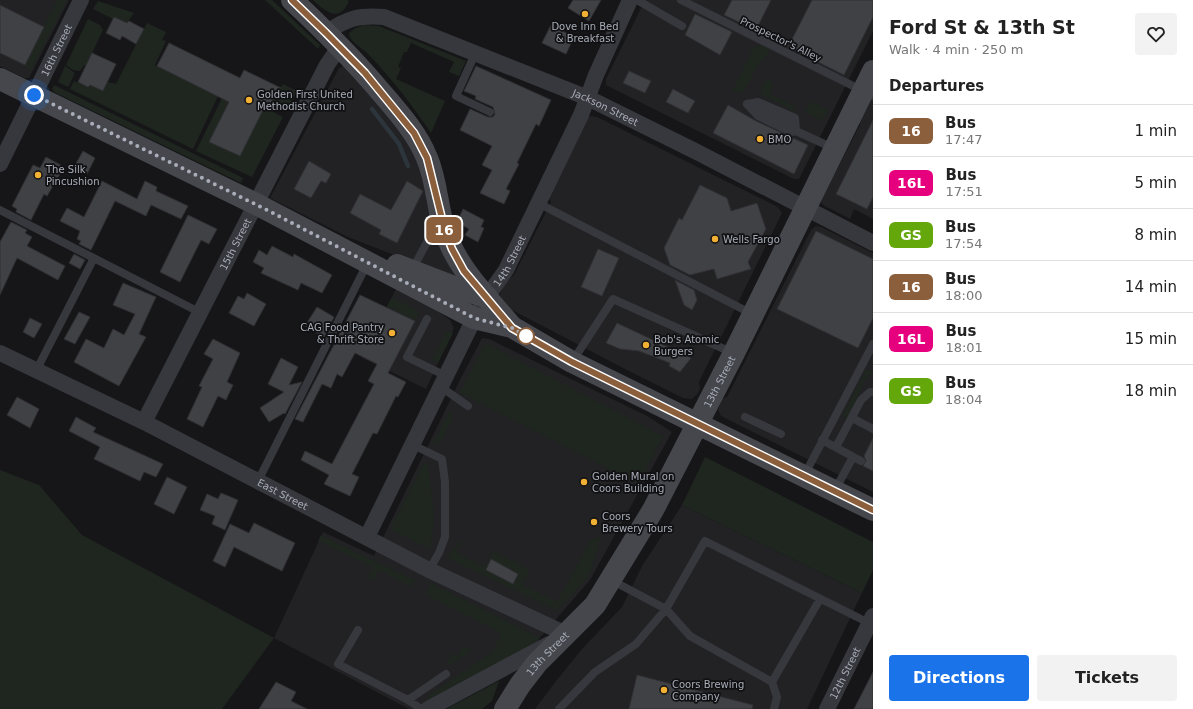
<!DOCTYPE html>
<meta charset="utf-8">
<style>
:root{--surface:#fff;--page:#f2f2f2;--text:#222;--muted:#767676;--line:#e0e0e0;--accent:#1a73e8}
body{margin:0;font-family:"DejaVu Sans",sans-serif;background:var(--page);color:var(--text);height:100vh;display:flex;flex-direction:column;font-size:15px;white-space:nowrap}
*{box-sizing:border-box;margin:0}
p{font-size:13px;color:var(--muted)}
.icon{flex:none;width:22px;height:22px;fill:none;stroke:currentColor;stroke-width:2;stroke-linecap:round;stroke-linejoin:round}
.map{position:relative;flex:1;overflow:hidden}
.panel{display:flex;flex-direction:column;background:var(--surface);width:320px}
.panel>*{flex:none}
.badge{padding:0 8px;border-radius:6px;font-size:14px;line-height:26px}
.you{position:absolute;width:20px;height:20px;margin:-10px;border:3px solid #fff;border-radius:50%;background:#1a73e8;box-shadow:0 0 0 6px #1a73e833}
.map>.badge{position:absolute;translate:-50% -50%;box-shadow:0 0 0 2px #fff}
h2{padding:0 16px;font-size:15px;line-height:36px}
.round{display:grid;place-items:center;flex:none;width:42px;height:42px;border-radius:4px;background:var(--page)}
.headline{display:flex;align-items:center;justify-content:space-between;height:68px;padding:0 16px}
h1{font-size:19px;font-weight:600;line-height:30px}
.button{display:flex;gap:8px;margin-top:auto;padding:8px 16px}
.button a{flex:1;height:46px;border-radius:4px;background:var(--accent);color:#fff;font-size:16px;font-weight:600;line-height:46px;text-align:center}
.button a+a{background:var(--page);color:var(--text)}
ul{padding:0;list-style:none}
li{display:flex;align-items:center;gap:12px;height:52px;padding:0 16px;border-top:1px solid var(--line)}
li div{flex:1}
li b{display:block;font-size:15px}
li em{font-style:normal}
li .badge{min-width:44px;font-weight:700;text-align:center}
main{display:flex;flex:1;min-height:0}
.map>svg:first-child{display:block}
.built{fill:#222225}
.green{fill:#1e261f}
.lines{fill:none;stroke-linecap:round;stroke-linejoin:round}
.stream{stroke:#2c353c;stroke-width:4.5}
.building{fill:#404145;stroke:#303034}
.lane{stroke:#37383d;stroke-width:8}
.street{stroke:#37383d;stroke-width:16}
.secondary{stroke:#45474d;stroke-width:22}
.line-casing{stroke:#fff;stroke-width:9}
.line{stroke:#8b5e3c;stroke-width:6}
.walk{stroke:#a8adb8;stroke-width:4;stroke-dasharray:0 7.2}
.poi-dot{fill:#f2b134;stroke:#111113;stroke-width:1.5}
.stop-dot{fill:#fff;stroke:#8b5e3c;stroke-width:2}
.labels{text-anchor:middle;stroke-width:3.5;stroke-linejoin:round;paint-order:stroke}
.poi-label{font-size:10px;fill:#a8adb8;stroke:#111113;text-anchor:start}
.street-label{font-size:10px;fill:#a8adb8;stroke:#111113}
</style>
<main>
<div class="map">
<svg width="873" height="709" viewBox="0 0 873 709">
<rect width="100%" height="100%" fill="#161618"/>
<path class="built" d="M0,0h69l-40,78h-5l-24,-12z
M645,0h228v31l-74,148h-5l-188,-94v-6z
M344,65l65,73 52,143 -113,-44 -78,-39 69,-130z
M873,89v130l-19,-10 -4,10 -27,-14 -3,-4 9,-23 5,-3 26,-50 -1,-8z
M590,116l7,1 181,90 4,6 -83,169 1,6 -2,5 -6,6 -9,-1 -56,-28 -117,-61 -11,-12 6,-14 9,-8 37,-73 -4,-7 41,-78z
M816,226l5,1 52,26v239l-152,-76 -3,-6 4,-11 5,-2 84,-167z
M397,287l45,27 8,6 4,8 -28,61 -65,-32z
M483,338l6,1 158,77 25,16 -82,148 -59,68 -118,61h-4l-135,-71 49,-106 51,24 86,-176 21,-40z
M682,505l180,88 -55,116h-272l21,-28 26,-32 40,-42 20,-41z"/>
<path class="green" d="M57,0h10l-36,70 -7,-4z
M265,0h7l48,45 -2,4z
M313,0h34l2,1c-10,23 -24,10 -36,-1z
M98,1l36,12 -7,10 -13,-6 -1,2 -20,-10z
M88,19l12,6 3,5 -17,36 -2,-1 -4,6 -7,-1 -7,-5z
M147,23l19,9 -4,8 4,1 -11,24 63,31 -25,53 -123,-60 4,-8 14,6 2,-2 13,6 5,-9 8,2z
M364,25l15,1 87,35 -7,15 -10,-4 5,-10 -43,-19 -4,9h-3l-6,15 3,1 -5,11 49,22 -14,32c-19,-28 -39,-54 -62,-78 -6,-7 -20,-13 -20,-22l6,-5z
M762,44l8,5 -6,11h-3l-17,31 -4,3 -7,-4 20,-42z
M65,66l10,7 -7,14 -10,-5z
M769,80l5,4 -4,10 26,13 -3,5 -8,-6 -23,-11 -2,-3 5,-11z
M283,84l14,7 -11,20 -15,-8z
M54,85l189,93 -2,5 -187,-91 -2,-3z
M222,98l7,4 -19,40 29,14 25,-49 19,10 -31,60 -56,-26z
M811,101l17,9 -6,11 -17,-9z
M392,297l27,14 -4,10 -28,-15z
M447,330l6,3 -15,30 -6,-3z
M485,343l178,93 -24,48 -179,-91z
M866,370l7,2v4l-5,-2 -21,45 -5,-3z
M449,412l4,2v4l-12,25 -8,1z
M705,457l168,85v28l-11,23 -180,-88z
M424,462l4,4c3,27 10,56 1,83l-39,-20z
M0,470l39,15 43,50 192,103 -52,71h-222z
M321,535l94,45 -4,7 -32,-17 -6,11 -6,-2 6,-12 -55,-26z
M601,536l-11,37 -22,27 -12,10 -109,-52 12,-18 2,2 -5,10 29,15 8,-16 37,18 -7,16 34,17 33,-61z
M431,583l109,55 -9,10 -102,52 -2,-4 66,-44 8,-19 -73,-37 -3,-1z
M463,645l9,5 -23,16 -2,-2 5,-11 6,3z
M499,681l-7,20 -10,8h-36z"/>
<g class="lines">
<path class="stream" d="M372,109l27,35 9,22"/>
</g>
<path class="building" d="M573,0h28l-12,21 -21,-13z
M732,0h39l-15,30 -32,-15z
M812,0h61v17l-29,58 -56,-28z
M0,5l44,22 -19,38 -25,-12z
M695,14l37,18 -12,23 -35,-20z
M114,17l13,6 2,-2 15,8 -8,15 -14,-8 -2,4 -14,-7z
M551,25l23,12 -8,17 -24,-11z
M169,43l71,35 4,-8 37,18 -10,15 -4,-1 -27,54 -31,-14 20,-40 -72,-36z
M92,53l24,11 -13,27 -13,-6 -2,2 -10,-5z
M476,66l75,34 -12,26 -3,-2 -19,39 2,1 -13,25 4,2 -6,13 -24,-11 12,-23 -10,-5 10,-19 -32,-16 10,-21 18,8h5l2,-3 -2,-7 -18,-8 1,-3 -12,-5z
M629,71l22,10 -6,12 -22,-10z
M673,89l22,12 -7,12 -22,-11z
M728,105l28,16 52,24 -14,29 -81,-41z
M873,120v77l-6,12 -31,-15z
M83,151l12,7 -8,16 -13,-7z
M46,157l18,10 -17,29 -3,-2 -13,26 -15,-8 1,-3 -5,-3 21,-41 7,3z
M309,161l22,13 -5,9 -5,-2 -10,17 -17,-9z
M102,181l35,18 8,-18 12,6 -1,4 32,15 -7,13 -30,-14 -5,11 -31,-15 -24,49 -12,-6 2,-3 -4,-2 3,-8 -20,-10 7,-13 17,9z
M407,181l16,10 -26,52 -18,-9 2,-4 -31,-17 10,-19 31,16z
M700,185l27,13 4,13 26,-8 9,26 -18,33 3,7 -34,10 -3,-10 -24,6 -20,-10 -6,-17 15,-30 3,2z
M463,209l21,11 -3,7 3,1 -6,14 -13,-7 4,-6 -12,-7z
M188,215l29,14 -8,15 -8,-4 -21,42 -20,-10z
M11,222l16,8 -2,3 7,4 -5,9 38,20 -7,14 -41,-22 -17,37v-53z
M816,231l57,28v59l-15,30 -81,-39z
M272,246l21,11 1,-3 38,21 -10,18 -21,-10 -3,7 -37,-17 3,-5 -11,-6 6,-12 8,5z
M598,249l21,9 -17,38 -21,-9z
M74,254l11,6 -5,9 -11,-6z
M675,280l19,10 3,10 -5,10 -8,-5z
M123,283l33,14 -17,37 7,3 -27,49 -45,-24 12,-23 18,9 9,-19 11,6 11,-21 -22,-9z
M247,293l19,11 -12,22 -25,-13 9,-17 6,3z
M360,295l55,26 -27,52 18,9 -8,15 -2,-1 -19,38 -4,-1 -21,41 7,3 -9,19 -26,-12 5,-9 -28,-15 4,-9 27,13 42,-80 -6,-3 9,-17 -22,-11 -13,24 -5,-3 -6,14 -9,-4 -19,38 -8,-3z
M317,307l17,10 -10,20 -19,-11z
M79,312l11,5 -15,27 -11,-5z
M30,318l12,6 -8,14 -11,-6z
M617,323l74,35 -11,14 -11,-6 1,-3 -31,-12 -19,-2 -14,-6z
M213,339l27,14 -13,29 6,3 -7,15 -8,-4 -15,31 -16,-8 15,-32 -3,-1 14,-27 -9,-5z
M281,358l17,9 -9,18 13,-3 -17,32 -1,-1 -15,9 -9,-14 24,-16 -16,-8z
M17,397l22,12 -9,19 -23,-13z
M76,417l20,11 -3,4 70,32 -7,13 -12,-5 -4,9 -46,-22 6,-12 -31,-16z
M873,438v33l-10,-5 3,-5 -2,-5z
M167,477l20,10 -13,27 -20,-10z
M221,493l17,7 -13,30 -13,-6 3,-8 -15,-6 7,-16 11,5z
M254,523l41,20 -13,28 -48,-24 -9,20 -12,-6 17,-37 19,9z
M491,559l27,15 -5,10 -27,-14z
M873,672v37h-19z
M637,675l116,30 -1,4h-123z
M276,682l20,10 -5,9 16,8h-48z"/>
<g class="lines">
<path class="lane" d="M637,0l45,26
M681,0l192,96
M475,54l-19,42 34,16
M747,104l11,12 33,16 5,-1 37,17
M747,104l11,-2 37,16 1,13
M751,107l39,17 6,7
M538,203l214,111
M0,210l199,102
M412,270l26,-48
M427,319l-20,38 39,19
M572,362l41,-63 120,54
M36,371l58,-113
M441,387l27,19
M745,417l36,17
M852,418l21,11
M822,440l39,21
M413,445l29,14 3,23v55l-6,16 -10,17
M836,447l25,-47 9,-8h3
M804,476l69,-132
M258,481l109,-217
M835,490l18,-33
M611,580l55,29 39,-68 164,82
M358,630l-20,34 70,36 13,9
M772,682l5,15 -3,12
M408,700l38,-26
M559,709l36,-37 41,-28 30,-35 24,27 82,46 48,-83"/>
<g class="street">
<path id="s1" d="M326,33c21,-15 33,-18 58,-16l204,81 109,54 176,91"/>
<path id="s2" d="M0,164l81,-164"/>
<path id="s3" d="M0,353l144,69 285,148 137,64"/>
<path id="s4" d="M144,422l183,-357 13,-19"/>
<path id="s5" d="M367,537l102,-208 18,-32 19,-27 75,-155 15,-40 34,-75"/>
<path d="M428,709l121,-65"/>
<path id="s6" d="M827,709l46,-93"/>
</g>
<g class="secondary">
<path d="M292,0c31,29 61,59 88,91 18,21 37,42 47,67 10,23 10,50 18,73 12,38 42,66 67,96"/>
<path d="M0,79l256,125 218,114 38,9 60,35 301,148"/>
<path d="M397,265l65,25 25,7"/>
<path id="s7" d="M505,709l15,-24 17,-22 58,-58 58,-95 81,-157 139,-282"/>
</g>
</g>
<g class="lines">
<defs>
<path id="line" d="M292,0l34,33 39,40 49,60 13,25 18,73 7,18 12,22 48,57 60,34 301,148"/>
</defs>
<use href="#line" class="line-casing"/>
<use href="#line" class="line"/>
<path class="walk" d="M34,95l235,116 205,107 38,10 14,8"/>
</g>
<g class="poi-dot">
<circle cx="585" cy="14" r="4"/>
<circle cx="249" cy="100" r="4"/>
<circle cx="760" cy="139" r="4"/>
<circle cx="38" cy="175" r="4"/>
<circle cx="715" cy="239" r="4"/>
<circle cx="392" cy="333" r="4"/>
<circle cx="646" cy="345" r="4"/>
<circle cx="584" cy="482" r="4"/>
<circle cx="594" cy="522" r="4"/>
<circle cx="664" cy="690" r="4"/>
</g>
<circle class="stop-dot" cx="526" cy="336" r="8"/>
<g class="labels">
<g class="poi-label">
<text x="585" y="30" text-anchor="middle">Dove Inn Bed<tspan x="585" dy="12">&amp; Breakfast</tspan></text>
<text x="257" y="98">Golden First United<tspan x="257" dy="12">Methodist Church</tspan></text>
<text x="768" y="143">BMO</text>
<text x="46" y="173">The Silk<tspan x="46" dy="12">Pincushion</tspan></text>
<text x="723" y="243">Wells Fargo</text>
<text x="384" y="331" text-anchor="end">CAG Food Pantry<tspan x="384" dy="12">&amp; Thrift Store</tspan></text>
<text x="654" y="343">Bob's Atomic<tspan x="654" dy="12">Burgers</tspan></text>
<text x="592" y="480">Golden Mural on<tspan x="592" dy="12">Coors Building</tspan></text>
<text x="602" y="520">Coors<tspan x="602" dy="12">Brewery Tours</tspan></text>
<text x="672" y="688">Coors Brewing<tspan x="672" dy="12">Company</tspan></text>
</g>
<g class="street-label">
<text transform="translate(781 39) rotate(26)" y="4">Prospector's Alley</text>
<text dy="4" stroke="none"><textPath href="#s2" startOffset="127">16th Street</textPath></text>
<text dy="4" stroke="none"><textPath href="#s1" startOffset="301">Jackson Street</textPath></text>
<text dy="4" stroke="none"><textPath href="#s4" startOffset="200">15th Street</textPath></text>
<text dy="4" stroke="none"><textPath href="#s5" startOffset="311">14th Street</textPath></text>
<text dy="4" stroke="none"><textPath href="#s7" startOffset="394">13th Street</textPath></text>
<text dy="4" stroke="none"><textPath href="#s3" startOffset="316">East Street</textPath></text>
<text dy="4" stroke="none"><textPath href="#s7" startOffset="70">13th Street</textPath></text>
<text dy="4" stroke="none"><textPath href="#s6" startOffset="40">12th Street</textPath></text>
</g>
</g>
</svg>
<div class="you" style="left:34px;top:95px"></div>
<b class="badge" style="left:444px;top:230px;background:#8b5e3c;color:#fff">16</b>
</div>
<section class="panel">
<div class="headline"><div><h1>Ford St &amp; 13th St</h1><p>Walk · 4 min · 250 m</p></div><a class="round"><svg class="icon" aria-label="heart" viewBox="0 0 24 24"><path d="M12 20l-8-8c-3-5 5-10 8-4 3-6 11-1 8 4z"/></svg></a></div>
<h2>Departures</h2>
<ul>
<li><span class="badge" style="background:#8b5e3c;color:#fff">16</span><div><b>Bus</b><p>17:47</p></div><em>1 min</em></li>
<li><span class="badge" style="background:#e6007e;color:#fff">16L</span><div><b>Bus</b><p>17:51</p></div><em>5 min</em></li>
<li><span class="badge" style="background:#64a70b;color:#fff">GS</span><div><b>Bus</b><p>17:54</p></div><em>8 min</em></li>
<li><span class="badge" style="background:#8b5e3c;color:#fff">16</span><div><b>Bus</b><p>18:00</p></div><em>14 min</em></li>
<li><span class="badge" style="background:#e6007e;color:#fff">16L</span><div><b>Bus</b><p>18:01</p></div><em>15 min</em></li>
<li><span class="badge" style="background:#64a70b;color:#fff">GS</span><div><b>Bus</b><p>18:04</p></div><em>18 min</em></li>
</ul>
<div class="button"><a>Directions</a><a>Tickets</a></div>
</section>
</main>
